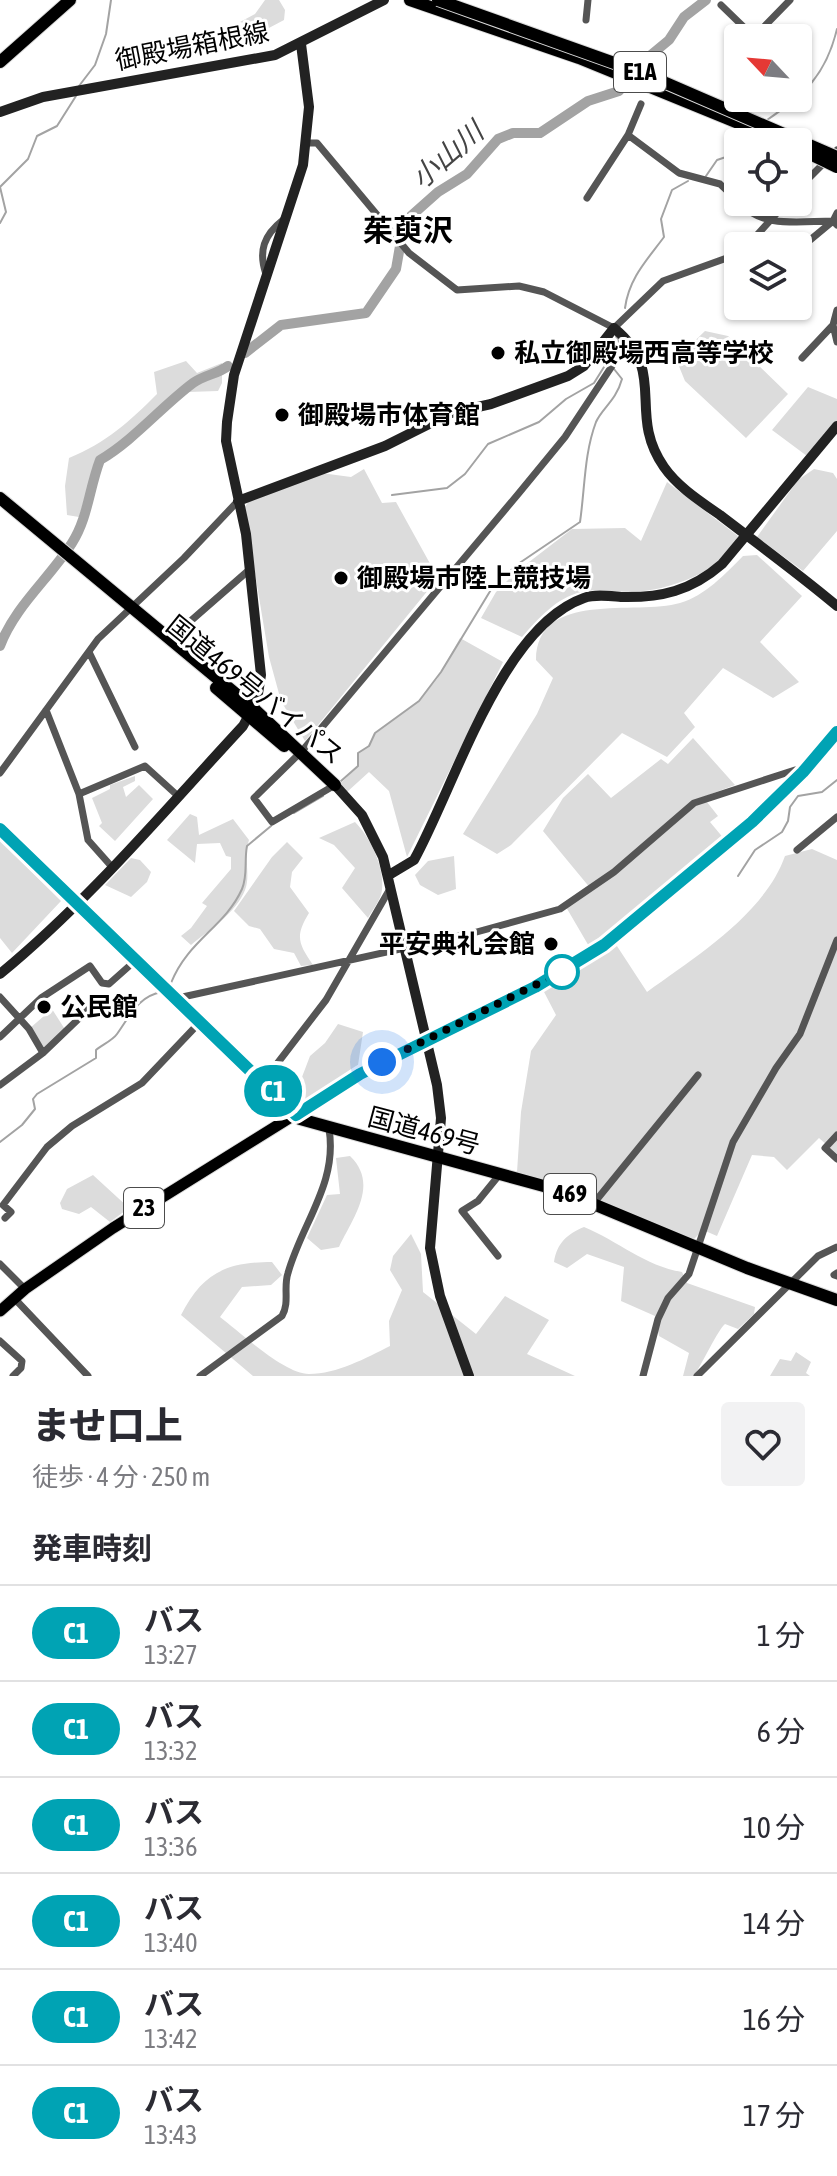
<!DOCTYPE html>
<html lang="ja">
<meta charset="utf-8">
<style>
:root{--surface:#fff;--page:#f2f2f3;--text:#2b2b33;--muted:#7c7c81;--line:#e1e1e2}
body{margin:0;font-family:"Asap Condensed","Noto Sans JP",sans-serif;background:var(--page);color:var(--text);height:100vh;display:flex;flex-direction:column;font-size:30px;white-space:nowrap}
*{box-sizing:border-box;margin:0}
p{font-size:26px;color:var(--muted)}
.icon{flex:none;width:44px;height:44px;fill:none;stroke:currentColor;stroke-width:2;stroke-linecap:round;stroke-linejoin:round}
.map{position:relative;height:1376px;overflow:hidden}
.panel{display:flex;flex-direction:column;background:var(--surface);flex:1}
.panel>*{flex:none}
.badge{padding:0 16px;border-radius:26px;font-size:28px;line-height:52px}
.needle{width:52px;rotate:296deg}
.buttons{position:absolute;left:724px;top:24px;display:grid;gap:16px}
.buttons a{display:grid;place-items:center;width:88px;height:88px;border-radius:8px;background:var(--surface);box-shadow:0 2px 6px #0004;font-size:40px}
.you{position:absolute;width:40px;height:40px;margin:-20px;border:6px solid #fff;border-radius:50%;background:#1a73e8;box-shadow:0 0 0 12px #1a73e833}
.map>.badge{position:absolute;translate:-50% -50%;box-shadow:0 0 0 4px #fff}
h2{padding:0 32px;font-size:30px;line-height:72px}
.round{display:grid;place-items:center;flex:none;width:84px;height:84px;border-radius:8px;background:var(--page)}
.headline{display:flex;align-items:center;justify-content:space-between;height:136px;padding:0 32px}
h1{font-size:38px;font-weight:800;line-height:60px}
ul{padding:0;list-style:none}
li{display:flex;align-items:center;gap:24px;height:96px;padding:0 32px;border-top:2px solid var(--line)}
li div{flex:1}
li b{display:block;font-size:30px}
li em{font-style:normal}
li .badge{min-width:88px;font-weight:700;text-align:center}
.map>svg:first-child{display:block}
.green{fill:#dcdcdc}
.lines{fill:none;stroke-linecap:round;stroke-linejoin:round}
.stream{stroke:#a3a3a3;stroke-width:2}
.river{stroke:#a3a3a3;stroke-width:10}
.primary-casing{stroke:#dbdbdb;stroke-width:13}
.highway-casing{stroke:#dbdbdb;stroke-width:14}
.street{stroke:#555;stroke-width:7}
.secondary{stroke:#222;stroke-width:10}
.primary{stroke:#000;stroke-width:11}
.highway{stroke:#000;stroke-width:12}
.highway-bridge-casing{stroke:#dbdbdb;stroke-width:14;stroke-linecap:butt}
.highway-bridge{stroke:#000;stroke-width:12}
.line-casing{stroke:#fff;stroke-width:18}
.line{stroke:#00a3b4;stroke-width:12}
.walk{stroke:#000;stroke-width:8;stroke-dasharray:0 14.4}
.poi-dot{fill:#000;stroke:#fff;stroke-width:3}
.stop-dot{fill:#fff;stroke:#00a3b4;stroke-width:4}
.labels{text-anchor:middle;stroke-width:6;stroke-linejoin:round;paint-order:stroke}
.shield{fill:#fff;stroke:#4c4c4c;stroke-width:2}
.shield-label{font-size:24px;font-weight:bold;fill:#000}
.street-label{font-size:26px;fill:#000;stroke:#fff}
.poi-label{font-size:26px;font-weight:bold;fill:#000;stroke:#fff;text-anchor:start}
.water-label{font-size:28px;font-style:italic;fill:#444;stroke:#fff}
.quarter-label{font-size:30px;font-weight:bold;fill:#000;stroke:#fff}
</style>
<div class="map">
<svg width="837" height="1376" viewBox="0 0 837 1376">
<rect width="100%" height="100%" fill="#fff"/>
<path class="green" d="M265,0h14l6,10 -1,10 -17,9 -27,-7 15,-8z
M705,331l23,5 60,58 -42,44 -61,-57 -9,-22z
M186,361l11,12 25,-10v20l-4,8 -30,1 -93,71 -16,54 -12,-2 -2,-29 4,-28c37,-15 61,-37 88,-64l-3,-22z
M808,387l29,12v22l-30,35 -35,-26z
M364,469l18,34 14,-1 42,76 -133,163 -24,-40 -12,-44 -25,-149 5,-7 72,-28 30,4z
M814,469l19,4 4,6v52l-34,40 -46,-34 41,-57z
M667,482l71,54c-14,36 -71,55 -106,56 -16,0 -35,-4 -51,0 -25,6 -42,26 -59,45l-41,-19 15,-26 20,-20 56,-43 53,-1 16,13z
M757,555l45,41 -42,46 39,40 -26,16 -50,-30 -39,45 11,14 -28,30 -45,-24 -111,112 -14,9 -34,-20 74,-120 16,-36 -17,-18c1,-71 100,-44 144,-57 25,-7 45,-29 63,-47z
M460,638l43,24 -96,195 -18,-66 -20,-19 -22,20 -8,-7 19,-19v-13l11,-7 6,-13 44,-32 18,-22z
M693,738l42,47 -32,12 15,19 -8,6 15,18 -89,76 -46,32 -24,-41 25,-18 -48,-58 20,-33 25,-24 23,24 50,-39 7,5z
M135,776v5l-12,6 3,10 13,-12 14,14 -38,42 -16,-15 3,-3 -10,-25 18,-9v-4z
M190,814l7,3 2,18 34,-16 16,21c-6,17 2,35 -4,50 -9,23 -35,39 -54,55l-10,-9 10,-8 16,-22 -5,-3 29,-34v-12l-5,-1 -6,-13 -23,1 -2,19 -28,-23z
M355,822c16,16 32,49 26,73 -3,8 -9,16 -13,23l-26,-30 13,-20 -21,-23 -15,-7z
M0,840l61,61 -49,52 -12,-15z
M287,842l16,16 -11,14 -2,15 19,26c-14,23 -11,30 4,52l-12,1 -7,-13 -20,-4 -14,-20 -11,-3 -15,-15 38,-54z
M812,849l25,11v294l-18,-16 -32,32 -13,-13 -22,-2 -35,81 -14,-6 -8,8 -7,1 -110,-49 -61,-18 4,-60 10,-61 25,-36 -13,-25 72,-47 32,49c48,-35 117,-77 138,-136z
M454,856l2,33 -18,6 -18,-10 -5,-10 13,-14z
M131,858l9,2 11,12 -4,10 -16,15 -26,-12z
M52,1009l14,22 -23,22 -14,-24z
M338,1024l25,8 -5,33 -58,39 -6,-6 16,-42 15,-13z
M350,1156c29,28 4,60 -11,91l-18,3 -14,-12 20,-43 13,-1 -4,-36z
M93,1175l36,33 -19,14 -19,-15 -12,7 -17,-5 -2,-6 7,-14z
M584,1227c34,14 61,39 98,45l5,11 68,24 -1,7 -16,15 -13,-5c-6,4 -24,42 -31,52h-11l6,-23 -30,-17 -4,-20 -34,-15 3,-34 -37,-13 -20,14 -13,-6c3,-19 13,-28 30,-35z
M411,1234l10,20 2,38 53,42 29,-38 44,24 -22,34 48,22h-322l-72,-61c21,-41 44,-53 91,-53l10,13 -11,10 -29,2 -22,30c20,15 64,57 89,57 28,0 57,-16 81,-28l-1,-25 13,-31 -12,-20 3,-14z
M796,1352l15,10 -5,11 4,3h-40l10,-17 11,2z"/>
<g class="lines">
<path class="stream" d="M79,86l16,-21 11,-31 5,-34
M767,120c38,-26 59,-45 70,-91
M748,142l6,-9
M706,176l11,-16 21,-7
M0,223l6,-11 -6,-25 28,-28 9,-23 20,-10 19,-30
M625,308c4,-30 22,-48 39,-71l-3,-18 11,-29 16,-9
M392,495l55,-7 18,-14 23,-30 51,-22 27,-23 28,-16 25,-40 -3,-7
M341,781l17,-15v-13l11,-7 6,-13 44,-32 22,-29 51,-84 26,-24 62,-42c5,-34 4,-68 16,-100 6,-14 20,-21 26,-43l-8,-10
M294,813l29,-17
M738,876l17,-26 27,-18 6,-11 2,-14 8,-11 24,-4 15,-12
M171,983c17,-43 54,-56 71,-94 6,-14 2,-28 5,-43l24,-20
M0,1142l22,-17 13,-16 -2,-10 4,-5 59,-36v-8c6,-5 17,-10 21,-16 13,-18 21,-38 45,-42"/>
<path class="river" d="M245,353l36,-28 85,-12 30,-44 7,-40 8,-13 27,-24 29,-18 31,-35 15,-6h27l48,-32 31,-10 21,-27 29,-24 15,-23 22,-17
M0,646c15,-40 49,-67 72,-103 16,-25 17,-54 28,-83 34,-20 61,-53 93,-77 11,-8 25,-9 35,-17"/>
<defs>
<path id="primary" d="M0,1311l25,-22 88,-61 247,-154 175,-87 69,-42 148,-123 51,-50 34,-41"/>
<path id="highway" d="M410,0l169,58 206,84
M0,62l70,-62
M0,498l254,211 81,76
M216,688l68,58
M0,829l300,290 262,72 185,77 90,32"/>
</defs>
<use href="#primary" class="primary-casing"/>
<use href="#highway" class="highway-casing"/>
<path class="street" d="M721,5l33,32 36,-37
M586,20l2,-20
M641,104l-13,31 51,38 41,11 18,17
M306,143h11l92,110 48,37 62,-4 25,6 70,36 49,-47 75,-27
M798,189l39,-39
M587,198l41,-63
M739,202c23,27 61,19 94,19l4,4
M747,246l40,-44
M798,250l35,-29 4,-8
M266,274c-8,-23 -2,-39 17,-54
M837,310l-4,15 4,17
M802,358l31,-33
M170,639l79,-69
M89,652l46,95
M46,710l33,84 9,46 24,27
M0,773l98,-134 86,-81 54,-57
M335,785l-63,37 -18,-24 48,-47 217,-258 46,-56 49,-74 19,-19
M79,794l66,-28 33,30
M797,850l40,-33
M0,997l29,32 14,24
M178,998l295,-65 87,-24 54,-37 80,-69 101,-33 8,2
M0,1037l41,-39 49,-32 12,17 7,1 27,-24
M263,1082l63,-82 65,-113
M0,1085l43,-32 50,-48
M837,1135l-12,13 12,11
M594,1203l104,-128
M5,1218l6,-6 -8,-7 44,-58 25,-21 70,-43 59,-62
M498,1256l-36,-45 16,-10 22,-27
M0,1264l25,25
M837,1273l-3,2 3,1
M14,1298l74,78
M0,1341l22,20 -1,7 -8,8
M200,1376l82,-60c8,-14 1,-28 6,-43 14,-50 50,-90 41,-144
M643,1376l15,-57 10,-21 21,-24 44,-132 43,-74 24,-34 37,-94
M697,1376l121,-120 19,-9"/>
<path class="secondary" d="M0,112l43,-15 232,-42 109,-55
M238,501l147,-55 66,-33 40,-9 77,-28 16,-10 30,-38c55,45 12,84 50,139 14,20 36,34 56,48 39,30 79,59 117,91
M335,785l27,30 21,42 54,228 4,33 -11,130 10,48 29,80
M389,875l25,-15c41,-74 87,-233 170,-262 11,-4 25,-2 37,-1 40,1 70,-6 101,-33l115,-138
M0,974c89,-73 165,-164 243,-248l14,-26 4,-25 -15,-141 -20,-93 1,-19 7,-47 69,-210 6,-58 -8,-63"/>
<use href="#primary" class="primary"/>
<use href="#highway" class="highway"/>
<defs>
<path id="highway-bridge" d="M438,0l207,74 192,83
M798,148l39,19"/>
</defs>
<use href="#highway-bridge" class="highway-bridge-casing"/>
<use href="#highway-bridge" class="highway-bridge"/>
</g>
<g class="lines">
<defs>
<path id="line" d="M0,829l296,286 64,-41 175,-87 69,-42 148,-123 51,-50 34,-40"/>
</defs>
<use href="#line" class="line-casing"/>
<use href="#line" class="line"/>
<path class="walk" d="M382,1062l187,-94 -7,4"/>
</g>
<g class="poi-dot">
<circle cx="498" cy="353" r="8"/>
<circle cx="282" cy="415" r="8"/>
<circle cx="341" cy="578" r="8"/>
<circle cx="551" cy="944" r="8"/>
<circle cx="44" cy="1007" r="8"/>
</g>
<circle class="stop-dot" cx="562" cy="972" r="16"/>
<g class="labels">
<g class="shield">
<rect x="614" y="52" width="52" height="40" rx="6"/>
<rect x="544" y="1174" width="52" height="40" rx="6"/>
<rect x="124" y="1188" width="40" height="40" rx="6"/>
</g>
<g class="shield-label">
<text x="640" y="80">E1A</text>
<text x="570" y="1202">469</text>
<text x="144" y="1216">23</text>
</g>
<g class="street-label">
<text transform="translate(192 46) rotate(-11)" y="9">御殿場箱根線</text>
<text transform="translate(255 690) rotate(39)" y="9">国道469号バイパス</text>
<text transform="translate(424 1131) rotate(15)" y="9">国道469号</text>
</g>
<g class="poi-label">
<text x="514" y="362">私立御殿場西高等学校</text>
<text x="298" y="424">御殿場市体育館</text>
<text x="357" y="587">御殿場市陸上競技場</text>
<text x="535" y="953" text-anchor="end">平安典礼会館</text>
<text x="60" y="1016">公民館</text>
</g>
<g class="water-label">
<text transform="translate(447 155) rotate(-41)" y="10">小山川</text>
</g>
<g class="quarter-label">
<text x="408" y="241">茱萸沢</text>
</g>
</g>
</svg>
<div class="buttons">
<a><svg class="needle" viewBox="-14 -14 28 28"><path d="M0-13l5 13h-10z" fill="#e53935"/><path d="M0 13l5-13h-10z" fill="#7c7c81"/></svg></a>
<a><svg class="icon" aria-label="locate" viewBox="0 0 24 24"><circle cx="12" cy="12" r="6"/><path d="M12 2v4M12 18v4M2 12h4M18 12h4"/></svg></a>
<a><svg class="icon" aria-label="layers" viewBox="0 0 24 24"><path d="M12 4l9 5-9 5-9-5zM3 14l9 5 9-5"/></svg></a>
</div>
<div class="you" style="left:382px;top:1062px"></div>
<b class="badge" style="left:273px;top:1091px;background:#00a3b4;color:#fff">C1</b>
</div>
<section class="panel">
<div class="headline"><div><h1>ませ口上</h1><p>徒歩 · 4 分 · 250 m</p></div><a class="round"><svg class="icon" aria-label="heart" viewBox="0 0 24 24"><path d="M12 20l-8-8c-3-5 5-10 8-4 3-6 11-1 8 4z"/></svg></a></div>
<h2>発車時刻</h2>
<ul>
<li><span class="badge" style="background:#00a3b4;color:#fff">C1</span><div><b>バス</b><p>13:27</p></div><em>1 分</em></li>
<li><span class="badge" style="background:#00a3b4;color:#fff">C1</span><div><b>バス</b><p>13:32</p></div><em>6 分</em></li>
<li><span class="badge" style="background:#00a3b4;color:#fff">C1</span><div><b>バス</b><p>13:36</p></div><em>10 分</em></li>
<li><span class="badge" style="background:#00a3b4;color:#fff">C1</span><div><b>バス</b><p>13:40</p></div><em>14 分</em></li>
<li><span class="badge" style="background:#00a3b4;color:#fff">C1</span><div><b>バス</b><p>13:42</p></div><em>16 分</em></li>
<li><span class="badge" style="background:#00a3b4;color:#fff">C1</span><div><b>バス</b><p>13:43</p></div><em>17 分</em></li>
</ul>
</section>
